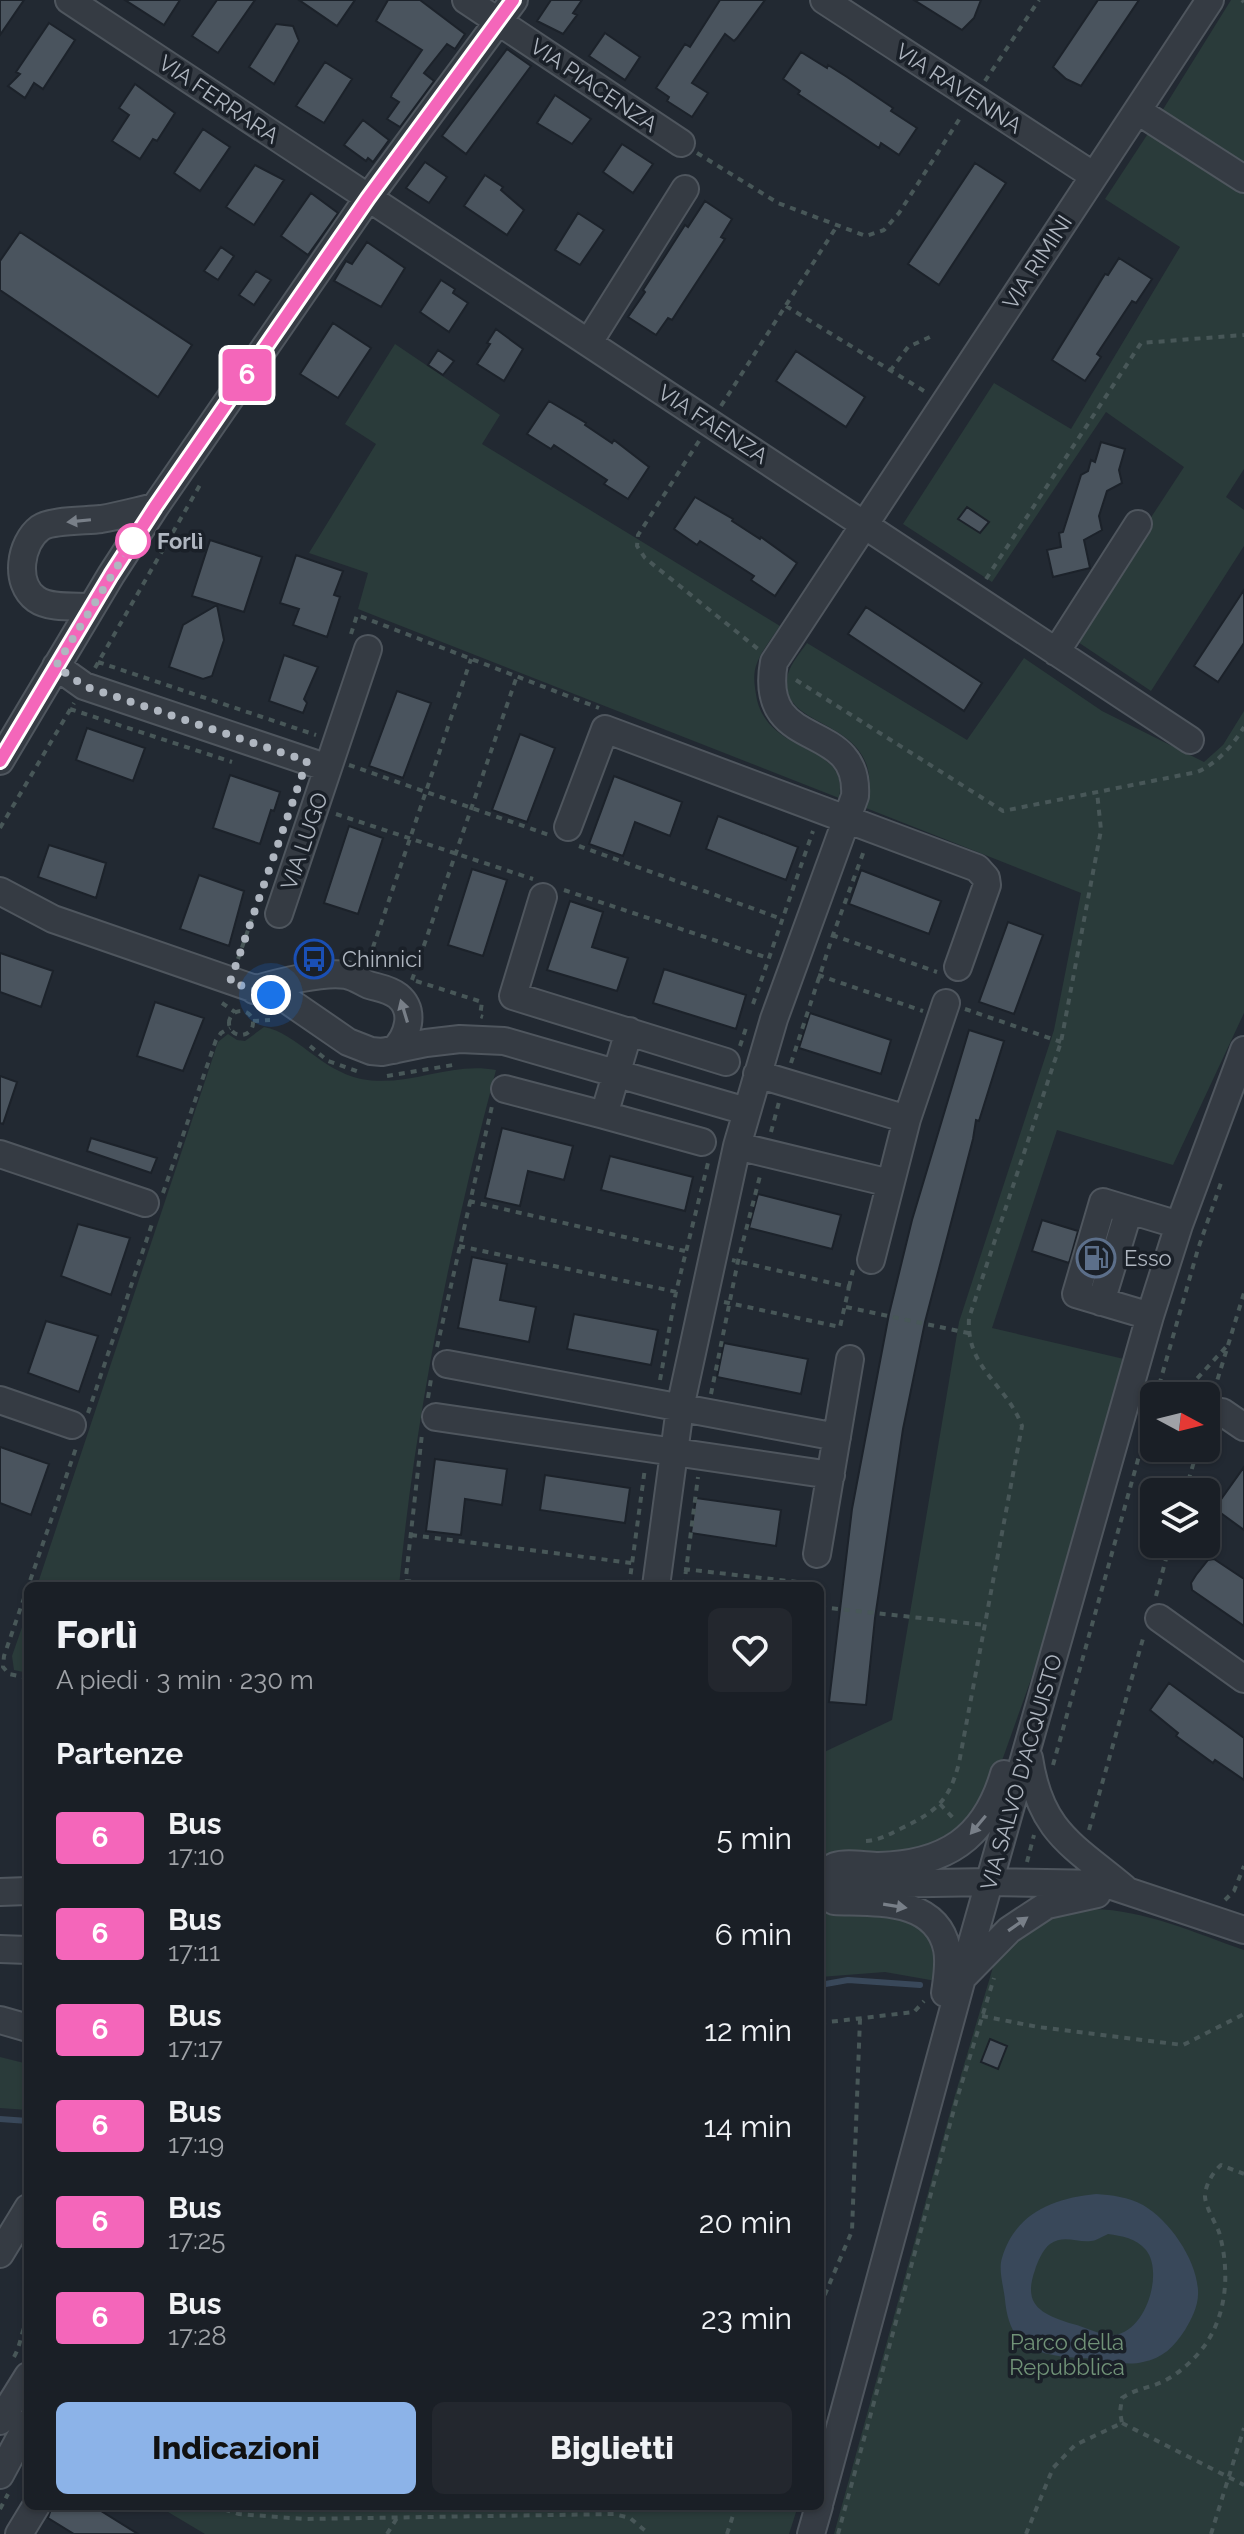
<!DOCTYPE html>
<html lang="it">
<meta charset="utf-8">
<style>
:root{--surface:#1a1f26;--page:#23272e;--text:#f1f3f6;--muted:#9fa2a7;--line:#383d43;--accent:#8cb3e8}
body{margin:0;font-family:Raleway,sans-serif;background:var(--page);color:var(--text);height:100vh;display:flex;flex-direction:column;font-size:30px;white-space:nowrap}
*{box-sizing:border-box;margin:0}
p{font-size:26px;color:var(--muted)}
.icon{flex:none;width:44px;height:44px;fill:none;stroke:currentColor;stroke-width:2;stroke-linecap:round;stroke-linejoin:round}
.map{position:relative;flex:1;overflow:hidden}
.panel{position:absolute;left:24px;top:1582px;width:800px;height:928px;display:flex;flex-direction:column;background:var(--surface);border-radius:12px;box-shadow:0 2px 6px #0004,0 0 0 2px var(--line)}
.panel>*{flex:none}
.badge{padding:0 16px;border-radius:6px;font-size:28px;line-height:52px}
.needle{width:52px;rotate:97deg}
.tools{position:absolute;left:1140px;top:1382px;display:grid;gap:16px}
.tools a{display:grid;place-items:center;width:80px;height:80px;border-radius:12px;background:var(--surface);box-shadow:0 2px 6px #0004,0 0 0 2px var(--line);font-size:40px}
.you{position:absolute;width:40px;height:40px;margin:-20px;border:6px solid #fff;border-radius:50%;background:#1a73e8;box-shadow:0 0 0 12px #1a73e833}
.map>.badge{position:absolute;translate:-50% -50%;box-shadow:0 0 0 4px #fff}
h2{padding:0 32px;font-size:30px;line-height:72px}
.round{display:grid;place-items:center;flex:none;width:84px;height:84px;border-radius:12px;background:var(--page)}
.overview{display:flex;align-items:center;justify-content:space-between;height:136px;padding:0 32px}
h1{font-size:38px;font-weight:800;line-height:60px}
.cta{display:flex;gap:16px;margin-top:auto;padding:16px 32px}
.cta a{flex:1;height:92px;border-radius:12px;background:var(--accent);color:#111;font-size:32px;font-weight:800;line-height:92px;text-align:center}
.cta a+a{background:var(--page);color:var(--text)}
ul{padding:0;list-style:none}
li{display:flex;align-items:center;gap:24px;height:96px;padding:0 32px}
li div{flex:1}
li b{display:block;font-size:30px}
li em{font-style:normal}
li .badge{min-width:88px;font-weight:700;text-align:center}
.map>svg:first-child{display:block}
.green{fill:#2a3b3a}
.water{fill:#39485a;fill-rule:evenodd}
.lines{fill:none;stroke-linecap:round;stroke-linejoin:round}
.stream{stroke:#39485a;stroke-width:6}
.building{fill:#4a545e;stroke:#1c222a;stroke-width:2}
.minor-casing{stroke:#4f565e;stroke-width:30}
.path{stroke:#485758;stroke-width:4;stroke-dasharray:6 6;stroke-linecap:butt}
.minor{stroke:#353b43;stroke-width:26}
.oneway{fill:#787f88}
.line-casing{stroke:#fff;stroke-width:18}
.line{stroke:#f466ba;stroke-width:12}
.walk{stroke:#afb6c0;stroke-width:8;stroke-dasharray:0 14.4}
.stop-dot{fill:#fff;stroke:#f466ba;stroke-width:4}
.labels{text-anchor:middle;stroke-width:7;stroke-linejoin:round;paint-order:stroke}
.street-label{font-size:22px;fill:#afb6c0;stroke:#1a2028}
.stop-label{font-size:22px;font-weight:bold;fill:#afb6c0;stroke:#1a2028;text-anchor:start}
.poi-label{font-size:22px;fill:#afb6c0;stroke:#1a2028;text-anchor:start}
.park-label{font-size:22px;fill:#719378;stroke:#1a2028}
</style>
<div class="map">
<svg width="1244" height="2534" viewBox="0 0 1244 2534">
<rect width="100%" height="100%" fill="#222932"/>
<path class="green" d="M1231,0h13v164l-82,-53z
M1151,129l93,62v278l-18,28 18,13v36l-93,145 -79,-53 112,-171 -78,-55 -114,170 -89,-58 91,-141 77,46 109,-182 -75,-48z
M395,344l105,71 -18,29 298,182c-8,12 -18,24 -23,37 -5,12 -2,25 0,37 14,57 93,42 82,98l-481,-189 10,-36 -59,-20 67,-109 -31,-20z
M807,643l160,97 57,-82 78,53 102,51 19,-17 21,-34v302l-71,152 -116,-35 -65,198 132,31 -79,281 -51,143 -26,42 -39,28 -82,6 -27,-1v-104l72,-34 67,-398 95,-292 27,-137 -215,-85c25,-96 -93,-73 -78,-134 3,-11 13,-22 19,-31z
M264,1027c33,6 56,43 97,52 47,9 90,-18 135,-9 -45,170 -80,341 -97,516h-362l181,-544 10,-8 9,6 8,1z
M28,1610v63l-14,-3 -2,-14z
M820,1909c63,0 115,-9 116,72l-51,-9 -65,5z
M1093,1909c52,1 102,24 151,41v584h-410l119,-432 43,-145 24,-21 33,-20z
M0,2057l28,7v46l-28,-2z
M158,2506h640l-9,28h-584z"/>
<path class="water" d="M1096,2194c16,1 32,3 47,11 27,16 53,54 55,85 1,15 -6,28 -13,40 -11,17 -22,28 -42,32 -16,4 -32,-1 -48,-3 -23,-2 -45,-1 -66,-12 -17,-10 -22,-28 -24,-47 -1,-12 -7,-30 -3,-42 13,-45 52,-60 94,-64zM1108,2234c14,2 28,4 38,16 18,22 0,82 -32,85 -14,1 -28,-8 -41,-11 -31,-10 -51,-18 -38,-54 2,-7 8,-21 15,-26 14,-10 27,-1 41,-3 5,0 12,-5 17,-7z"/>
<g class="lines">
<path class="stream" d="M820,1985l28,-5 72,5
M0,2119l28,2"/>
</g>
<path class="building" d="M0,0h24l-24,35z
M125,0h55l-16,25z
M217,0h38l-37,53 -26,-17z
M299,0h56l-18,26z
M388,0h32l45,34 -10,15 -8,-5 -23,29 10,8 -34,46 -13,-8 12,-17 -8,-5 1,-3 30,-44 -46,-29z
M551,0h31l-9,13 4,2 -14,19 -26,-13z
M720,0h45l-28,38 -3,3 -9,-7 -33,49 16,10 -16,24 -25,-16 2,-4 -13,-9 29,-44 5,3z
M914,0h67l-7,18 -12,12z
M1098,0h41l-58,86 -15,-7 -13,-12z
M49,23l26,17 -32,49 -9,-6 -9,15 -17,-12 12,-12 -4,-2z
M276,24l17,2 6,15 -25,43 -25,-17z
M605,33l35,24 -15,23 -36,-24z
M507,49l24,17 -65,88 -24,-18z
M801,52l26,16 1,-3 19,12 46,31 -2,3 26,17 -18,27 -18,-12 -2,5 -81,-54 2,-3 -17,-12z
M325,62l27,17 -28,44 -28,-17z
M135,84l40,29 -18,28 -4,-2 -13,20 -28,-18 17,-26 -10,-7z
M555,95l36,24 -19,25 -35,-21z
M363,120l26,20 -16,22 -5,-4 -2,3 -22,-16z
M203,129l27,18 -30,44 -26,-18z
M622,144l31,20 -20,29 -30,-21z
M425,162l22,15 -18,26 -23,-15z
M975,163l31,20 -67,102 -31,-21z
M255,165l29,15 -30,45 -28,-18z
M485,175l18,12 -2,3 23,20 -17,25 -43,-29z
M311,193l27,20 -30,42 -27,-19z
M705,201l27,18 -11,18 4,2 -42,64 -11,17 -4,-2 -12,17 -28,-18 17,-25 -2,-2 33,-51 9,-14 3,2z
M578,213l26,17 -24,35 -25,-15z
M20,232l172,113 -34,52 -158,-107v-29z
M367,242l38,26 -24,39 -47,-26 12,-20 6,3z
M221,247l13,9 -16,24 -14,-9z
M1119,258l33,21 -16,24 -4,-2 -35,53 4,3 -16,24 -33,-21 53,-86 3,1z
M256,271l15,9 -17,25 -15,-10z
M441,280l14,9 -2,4 15,10 -19,29 -29,-20z
M333,323l38,25 -33,50 -38,-24z
M496,329l27,20 -19,32 -27,-17 13,-20 -3,-1z
M438,350l16,11 -11,14 -15,-10z
M796,351l69,46 -19,30 -70,-46z
M549,401l37,22 -1,2 27,18 2,-3 35,27 -21,32 -24,-15 3,-4 -53,-35 -3,4 -24,-15z
M1101,442l24,7 -6,21 3,13 -15,8 -8,25 3,14 -18,10 6,28 -37,9 -6,-27 14,-3 -2,-14 4,-1 18,-57 7,-4 3,-11 4,2z
M695,497l38,22 -1,2 28,18 1,-2 36,26 -22,33 -24,-16 3,-4 -54,-35 -3,4 -23,-16z
M967,507l22,15 -9,11 -22,-14z
M210,540l52,17 -18,55 -52,-16z
M296,555l47,16 -9,24 6,2 -13,40 -34,-12 6,-16 -19,-6z
M1244,590v53l-26,39 -24,-16z
M217,605l7,35 -12,36 -9,3 -34,-12 14,-42z
M866,607l116,76 -18,28 -116,-77z
M284,655l34,12 -14,32 3,4 -4,10 -34,-12z
M397,691l34,12 -28,75 -34,-12z
M87,728l58,20 -12,33 -57,-21z
M520,734l35,14 -28,74 -35,-12z
M230,775l50,17 -6,19 -3,-1 -11,34 -47,-16z
M614,776l68,26 -12,34 -35,-14 -12,34 -34,-12z
M718,816l80,31 -12,33 -80,-31z
M349,826l34,12 -25,76 -34,-11z
M49,845l57,18 -10,35 -58,-21z
M472,869l35,11 -24,76 -35,-11z
M861,870l80,31 -12,33 -80,-30z
M199,875l45,16 -15,55 -49,-17z
M570,901l33,11 -11,35 36,11 -11,33 -70,-21z
M1008,922l35,13 -29,79 -35,-12z
M0,953l53,18 -12,36 -41,-15z
M664,969l82,26 -10,34 -83,-26z
M155,1002l49,16 -21,53 -46,-15z
M810,1013l81,27 -10,34 -82,-26z
M969,1030l35,11 -25,80 -3,-1 -3,19 -48,183 -22,107 -28,189 -9,87 -37,-3 23,-193 37,-195 23,-94z
M0,1076l17,6 -14,42 -3,-1z
M502,1128l71,18 -9,34 -36,-9 -8,35 -35,-8z
M91,1138l66,20 -6,15 -64,-22z
M610,1156l83,21 -8,34 -84,-21z
M758,1194l83,21 -9,34 -83,-21z
M1042,1220l36,11 -9,32 -37,-12z
M78,1224l52,14 -19,57 -50,-19z
M472,1257l35,7 -7,36 36,7 -7,35 -71,-14z
M574,1314l84,16 -7,35 -84,-16z
M46,1321l52,15 -19,56 -51,-19z
M724,1343l84,16 -7,35 -84,-17z
M0,1447l49,17 -18,51 -31,-12z
M435,1459l72,10 -5,36 -37,-6 -4,36 -35,-4z
M1244,1467v63l-26,-19 -1,-6z
M545,1475l85,13 -5,35 -85,-13z
M696,1498l85,12 -5,36 -85,-13z
M1214,1559l30,20v47l-52,-36 -1,-7 5,-8 12,-15z
M1169,1683l75,55v42l-29,-20 -2,3 -37,-27 2,-3 -28,-23z
M990,2039l17,7 -9,23 -17,-7z
M52,2506h41l45,28h-64l-26,-16z"/>
<g class="lines">
<defs>
<path id="minor" d="M69,0l1121,740
M466,0l215,143
M824,0l270,176
M1138,111l106,68
M589,342l96,-153
M91,607c-16,-1 -41,2 -55,-8 -22,-16 -16,-56 4,-71 11,-8 45,-7 61,-9 18,-3 36,-8 54,-12
M1056,652l82,-128
M56,666l28,20 244,82
M0,761l111,-186 44,-68 213,-309 146,-198
M568,827l37,-98 372,139 9,10 1,7 -29,82
M0,891l53,28 234,81 61,42 23,9 11,1 44,-9 34,-4 44,2 242,70
M543,897l-30,99 213,66
M279,914l89,-265
M254,990c21,-7 71,-19 92,-15 8,1 16,7 23,10 10,3 20,4 29,11 18,15 10,40 -4,54
M629,1031l-25,84 98,27
M757,1074l150,45
M505,1089l99,26
M737,1146l153,37
M0,1154l145,49
M871,1260l36,-141 39,-116
M1101,1302l28,-92
M1150,1316l-74,-22 27,-92 76,23
M447,1364l390,73
M0,1400l72,25
M1222,1412l22,15
M436,1417l395,58
M817,1554l33,-195
M656,1586l24,-178 57,-262 37,-127 81,-223c5,-79 -98,-41 -81,-134l436,-662
M1159,1618l85,61
M1029,1758c11,73 42,86 95,130
M820,1878c4,-4 10,-10 15,-12 12,-4 31,0 44,0 66,-2 106,-27 125,-92
M820,1885l169,-3 117,2 138,46
M0,1892l28,-1
M826,1896l8,5c41,2 102,-4 113,48 3,14 0,30 -2,44
M0,1949l28,1
M964,1976l45,-46 38,-25 50,-11
M0,2020l28,8
M0,2254l28,-46
M0,2421l28,-45
M0,2475l28,-52
M820,2501l142,-523 188,-662 29,-91 65,-175
M19,2534l17,-28
M811,2534l8,-28"/>
</defs>
<use href="#minor" class="minor-casing"/>
<path class="path" d="M1242,0l2,2
M985,81l54,-81
M697,153l81,50 88,33 18,-6 15,-17 63,-98
M786,306l138,85
M890,371l18,-24 24,-11
M721,406l116,-180
M699,441l-61,94 -1,11 8,12 113,91
M986,579l155,-236 103,-8
M351,634l6,-19 242,93
M98,662l218,73
M95,668l105,-183
M796,680l207,131 194,-39c20,-8 36,-27 47,-45
M70,709l162,53
M349,765l200,70
M336,814l197,65
M0,828l74,-125
M579,846l203,73
M564,890l204,68
M832,935l105,37
M238,959l18,-52
M369,959l102,-300
M818,975l105,36
M412,980l105,-304
M416,981l66,21 -2,14 3,1
M222,1003l13,9
M753,1004l60,-173
M965,1009l96,33
M229 1023a12 12 0 1 1 24 0a12 12 0 1 1-24 0Z
M253,1021l17,-1
M310,1046l18,15 34,12
M740,1046l6,-18
M791,1063l42,-128 32,-87
M387,1076l66,-11
M771,1132l8,-30
M163,1193l53,-153 5,-7 9,-5
M469,1201l216,50
M459,1246l218,46
M849,1287l4,-17
M724,1302l116,25 9,-40 -117,-27
M846,1307l122,26
M437,1347l55,-241
M660,1380l16,-88 32,-129
M1214,1391l30,-98
M711,1394l27,-133 23,-89
M1156,1396l42,-147 24,-69
M1181,1396l45,-49
M428,1398l3,-19
M88,1413l64,-189
M1145,1436l9,-10
M1185,1492l13,-44
M411,1535l221,28
M684,1569l113,13 -1,4
M405,1581l50,5
M405,1586l17,-152
M629,1586l16,-118
M684,1586l14,-109
M1156,1596l14,-52
M820,1607l165,18
M28,1678l-19,-4 -6,-7 1,-11 72,-208
M1053,1765l101,-363
M940,1804l15,16
M1089,1830l55,-195
M866,1841c14,-1 24,-7 36,-13 35,-17 47,-27 57,-65l63,-337c-16,-43 -56,-57 -53,-108l92,-276 40,-212 -4,-38
M1027,1862l7,-27
M1225,1900l9,-9 10,-25
M982,2016l56,11 145,18 61,-31
M820,2023l94,-11 10,-11
M820,2306l32,-75 8,-212
M14,2357c7,-12 7,-26 14,-38
M1122,2423l122,62
M213,2506l26,8 65,5 310,-5 16,4 19,16
M0,2509l8,-15
M387,2534l10,-16
M727,2534l9,-28
M838,2534l118,-432 38,-124
M1026,2534l27,-66 22,-23 47,-22 -2,-11 2,-14c13,-9 27,-10 40,-16 13,-6 25,-16 35,-27 30,-33 34,-81 22,-123 -4,-10 -13,-24 -14,-35 0,-12 8,-25 16,-32l23,9
M1211,2534l33,-106"/>
<use href="#minor" class="minor"/>
</g>
<defs><path id="oneway-solid" d="M-6-.8H1V-3.2L6.5 0L1 3.2V.8H-6Z" transform="scale(2)"/></defs>
<g class="oneway">
<use href="#oneway-solid" transform="translate(79 521) rotate(174)"/>
<use href="#oneway-solid" transform="translate(404 1011) rotate(-107)"/>
<use href="#oneway-solid" transform="translate(978 1825) rotate(130)"/>
<use href="#oneway-solid" transform="translate(895 1906) rotate(9)"/>
<use href="#oneway-solid" transform="translate(1018 1924) rotate(-35)"/>
</g>
<g class="lines">
<defs>
<path id="line" d="M0,761l111,-186 44,-68 213,-309 145,-198"/>
</defs>
<use href="#line" class="line-casing"/>
<use href="#line" class="line"/>
<path class="walk" d="M133,541l-77,125 28,20 223,75 -77,221 41,13"/>
</g>
<defs>
<symbol id="bus-ring" viewBox="-11 -11 22 22"><circle r="9.5" fill="#1a2028" stroke="#1a4fb4" stroke-width="1.5"/><path d="M-5-6H5V4H4V6H2V4H-2V6H-4V4H-5ZM-3.5-4V0h7V-4ZM-3.5 1.2v1.5H-2V1.2ZM2 1.2v1.5H3.5V1.2Z" fill="#1a4fb4"/></symbol>
<symbol id="fuel-ring" viewBox="-11 -11 22 22"><circle r="9.5" fill="#1a2028" stroke="#5c6f8a" stroke-width="1.5"/><path d="M-5.5-6h7V0h2V4h1.3V-2.5L3-4.5l.8-.8L6-3V5H2.5V1h-1V6h-7ZM-4.2-4.7v3.2H.2V-4.7Z" fill="#5c6f8a"/></symbol>
</defs>
<g fill-rule="evenodd">
<use href="#bus-ring" x="292" y="937" width="44" height="44"/>
<use href="#fuel-ring" x="1074" y="1236" width="44" height="44"/>
</g>
<circle class="stop-dot" cx="133" cy="541" r="16"/>
<g class="labels">
<g class="street-label">
<text transform="translate(594 85) rotate(34)" y="8">VIA PIACENZA</text>
<text transform="translate(959 88) rotate(33)" y="8">VIA RAVENNA</text>
<text transform="translate(219 99) rotate(34)" y="8">VIA FERRARA</text>
<text transform="translate(1037 262) rotate(-57)" y="8">VIA RIMINI</text>
<text transform="translate(713 424) rotate(33)" y="8">VIA FAENZA</text>
<text transform="translate(304 841) rotate(-71)" y="8">VIA LUGO</text>
<text transform="translate(1021 1772) rotate(-74)" y="8">VIA SALVO D'ACQUISTO</text>
</g>
<g class="stop-label">
<text x="157" y="549">Forlì</text>
</g>
<g class="poi-label">
<text x="342" y="967">Chinnici</text>
<text x="1124" y="1266">Esso</text>
</g>
<g class="park-label">
<text x="1067" y="2350">Parco della<tspan x="1067" dy="25">Repubblica</tspan></text>
</g>
</g>
</svg>
<div class="tools">
<a><svg class="needle" viewBox="-14 -14 28 28"><path d="M0-13l5 13h-10z" fill="#e53935"/><path d="M0 13l5-13h-10z" fill="#9fa2a7"/></svg></a>
<a><svg class="icon" aria-label="layers" viewBox="0 0 24 24"><path d="M12 4l9 5-9 5-9-5zM3 14l9 5 9-5"/></svg></a>
</div>
<div class="you" style="left:271px;top:995px"></div>
<b class="badge" style="left:247px;top:375px;background:#f466ba;color:#fff">6</b>
<section class="panel">
<div class="overview"><div><h1>Forlì</h1><p>A piedi · 3 min · 230 m</p></div><a class="round"><svg class="icon" aria-label="heart" viewBox="0 0 24 24"><path d="M12 20l-8-8c-3-5 5-10 8-4 3-6 11-1 8 4z"/></svg></a></div>
<h2>Partenze</h2>
<ul>
<li><span class="badge" style="background:#f466ba;color:#fff">6</span><div><b>Bus</b><p>17:10</p></div><em>5 min</em></li>
<li><span class="badge" style="background:#f466ba;color:#fff">6</span><div><b>Bus</b><p>17:11</p></div><em>6 min</em></li>
<li><span class="badge" style="background:#f466ba;color:#fff">6</span><div><b>Bus</b><p>17:17</p></div><em>12 min</em></li>
<li><span class="badge" style="background:#f466ba;color:#fff">6</span><div><b>Bus</b><p>17:19</p></div><em>14 min</em></li>
<li><span class="badge" style="background:#f466ba;color:#fff">6</span><div><b>Bus</b><p>17:25</p></div><em>20 min</em></li>
<li><span class="badge" style="background:#f466ba;color:#fff">6</span><div><b>Bus</b><p>17:28</p></div><em>23 min</em></li>
</ul>
<div class="cta"><a>Indicazioni</a><a>Biglietti</a></div>
</section>
</div>
